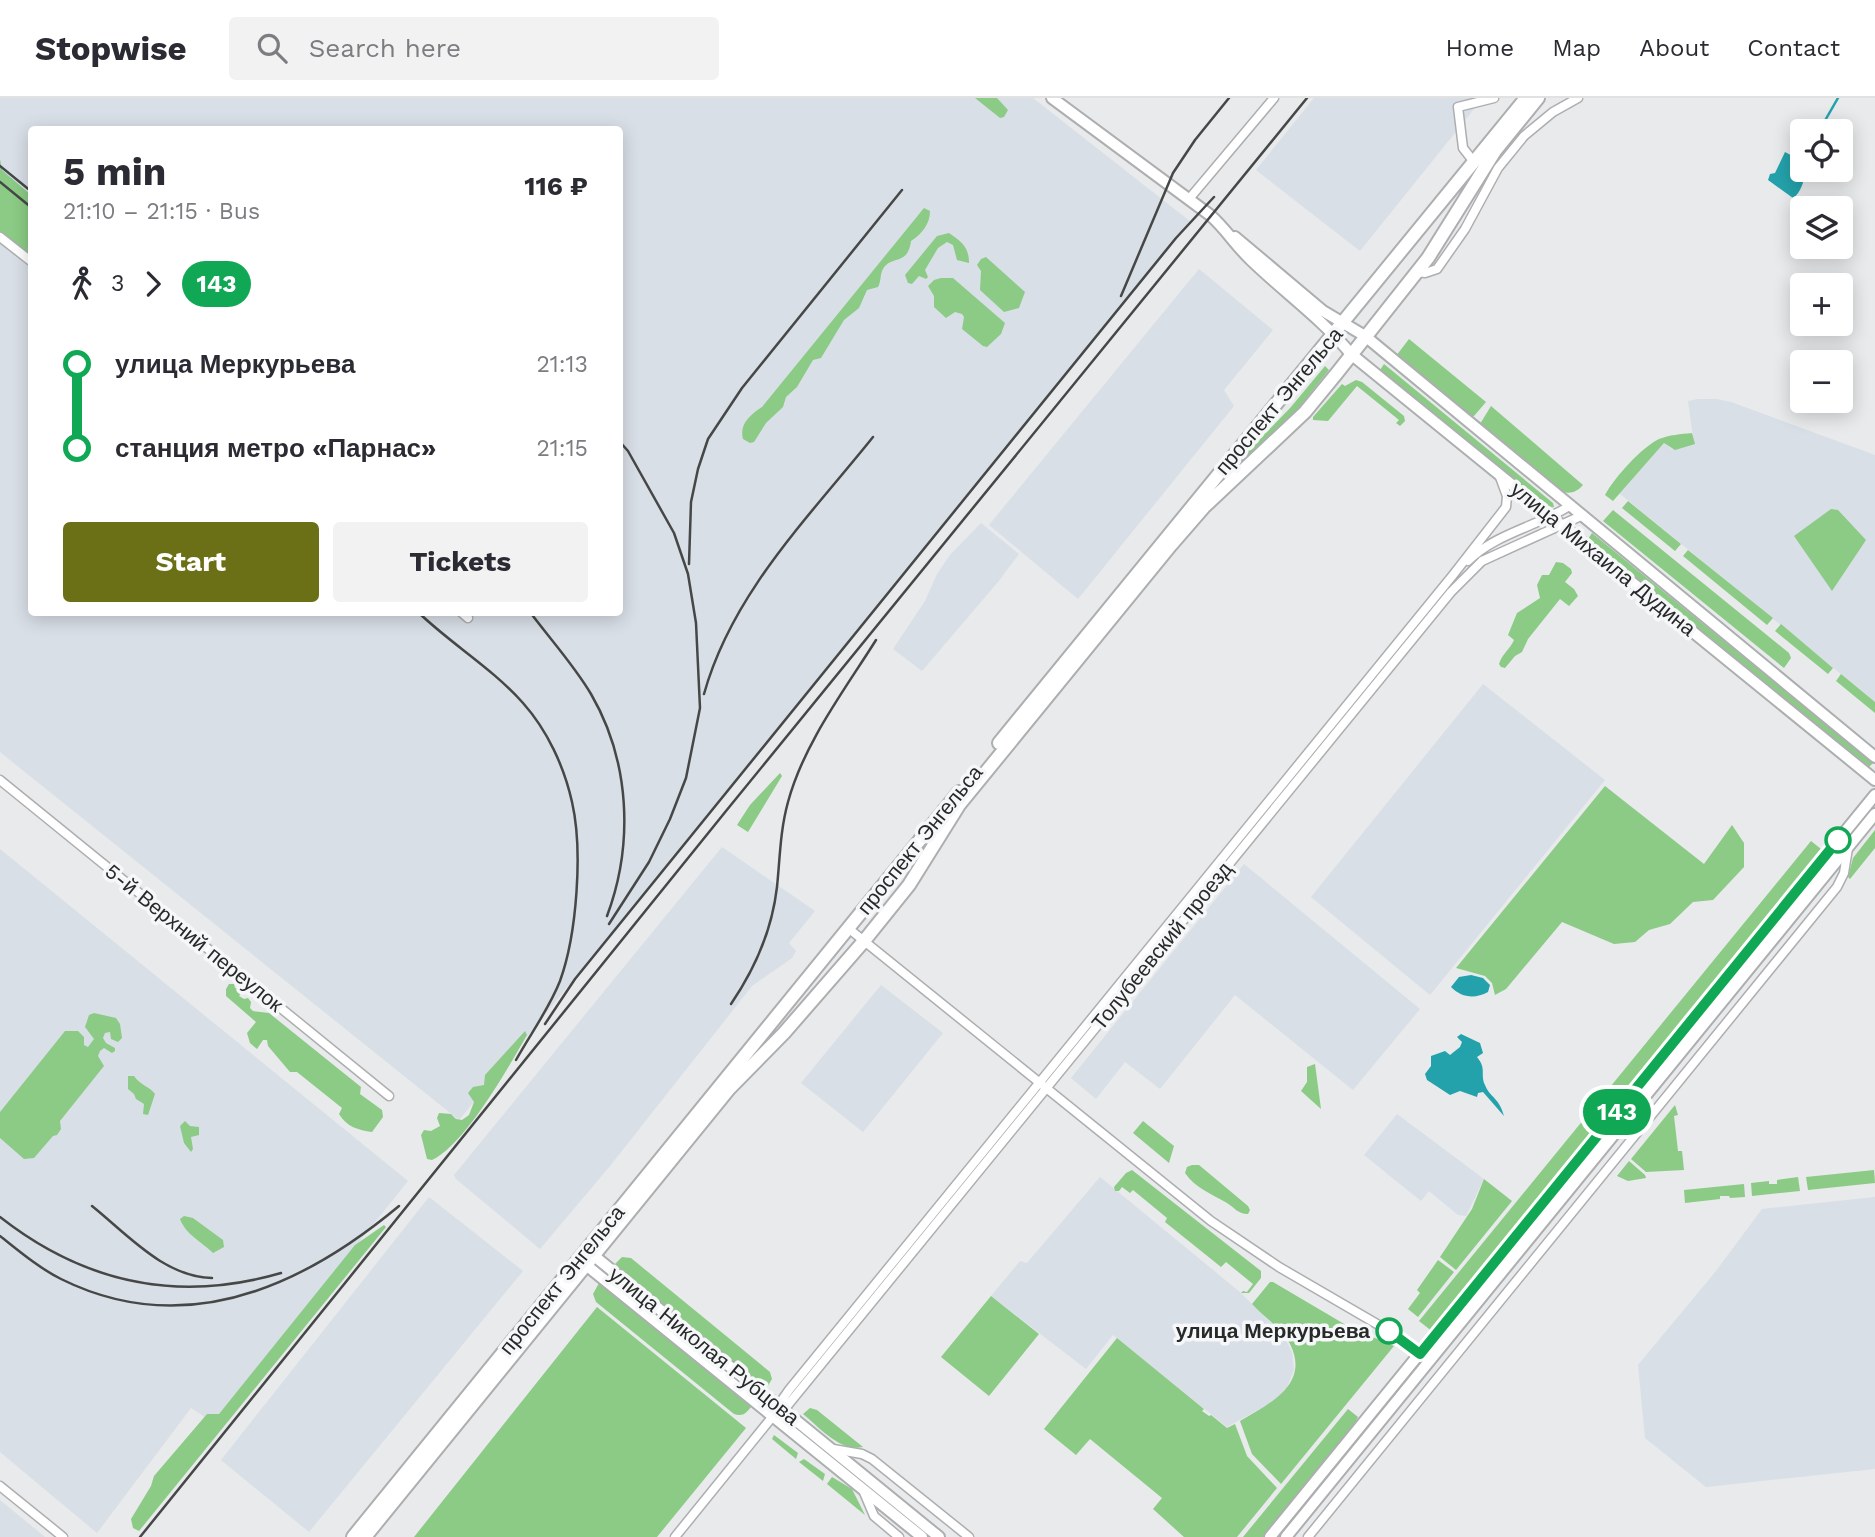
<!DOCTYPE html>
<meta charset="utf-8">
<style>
:root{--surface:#fff;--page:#f2f2f3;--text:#2b2b33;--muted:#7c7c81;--line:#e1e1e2;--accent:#6b7016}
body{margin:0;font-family:"Work Sans",sans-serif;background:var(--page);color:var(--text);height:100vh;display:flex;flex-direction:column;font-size:26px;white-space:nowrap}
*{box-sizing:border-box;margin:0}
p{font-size:23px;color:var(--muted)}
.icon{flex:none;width:38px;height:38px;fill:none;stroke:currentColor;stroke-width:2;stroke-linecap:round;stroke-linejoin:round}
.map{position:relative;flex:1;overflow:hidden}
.drawer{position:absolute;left:28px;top:28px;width:595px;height:490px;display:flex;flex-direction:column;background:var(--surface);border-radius:7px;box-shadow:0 4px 18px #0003}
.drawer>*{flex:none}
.badge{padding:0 14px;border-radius:23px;font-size:24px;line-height:46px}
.tools{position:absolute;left:1790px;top:21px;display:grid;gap:14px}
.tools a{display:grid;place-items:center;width:63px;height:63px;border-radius:7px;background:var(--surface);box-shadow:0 4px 18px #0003;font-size:35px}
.map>.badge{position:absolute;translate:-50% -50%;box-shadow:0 0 0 4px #fff}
.legs{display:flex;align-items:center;gap:10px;height:77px;padding:0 35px;font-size:23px}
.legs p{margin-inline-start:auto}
.headline{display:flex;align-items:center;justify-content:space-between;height:119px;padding:0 35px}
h1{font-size:38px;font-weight:700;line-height:52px}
.primary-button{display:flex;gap:14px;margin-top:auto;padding:14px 35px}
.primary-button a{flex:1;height:80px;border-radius:7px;background:var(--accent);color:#fff;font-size:28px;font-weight:700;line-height:80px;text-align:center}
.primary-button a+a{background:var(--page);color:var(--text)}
ul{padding:0 35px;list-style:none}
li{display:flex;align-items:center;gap:24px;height:84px;font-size:26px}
li i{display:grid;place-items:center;width:10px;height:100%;margin:0 9px;background:currentColor}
li i::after{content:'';width:18px;height:18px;margin:-9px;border:5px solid;border-radius:50%;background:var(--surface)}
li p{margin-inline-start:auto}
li:first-child i{background:linear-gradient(#0000 50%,currentColor 0)}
li:last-child i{background:linear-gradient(currentColor 50%,#0000 0)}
header{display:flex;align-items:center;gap:42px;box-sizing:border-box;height:98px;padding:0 35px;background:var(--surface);border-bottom:2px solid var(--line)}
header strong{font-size:33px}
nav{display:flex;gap:38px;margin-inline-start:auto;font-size:24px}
.search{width:490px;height:63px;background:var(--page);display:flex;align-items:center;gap:18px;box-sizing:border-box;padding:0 24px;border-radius:7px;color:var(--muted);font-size:26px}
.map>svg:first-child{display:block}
.built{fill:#d9dfe7;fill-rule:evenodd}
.green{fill:#8bcb85}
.water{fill:#24a2ab}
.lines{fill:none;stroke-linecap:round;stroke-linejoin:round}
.stream{stroke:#24a2ab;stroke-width:2.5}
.minor-casing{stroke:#adaeb0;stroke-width:11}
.tertiary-casing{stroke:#adaeb0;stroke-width:14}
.primary-casing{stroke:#adaeb0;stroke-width:16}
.minor{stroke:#fff;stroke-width:8}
.tertiary{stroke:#fff;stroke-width:10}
.primary{stroke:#fff;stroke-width:12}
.rail{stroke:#464848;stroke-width:2.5}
.line-1-casing{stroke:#fff;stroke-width:16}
.line-1{stroke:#10a855;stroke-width:10}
.stop-1-dot{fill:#fff;stroke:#10a855;stroke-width:3.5}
.labels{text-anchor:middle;stroke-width:7;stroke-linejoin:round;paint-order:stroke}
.street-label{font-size:21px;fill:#282929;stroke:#f6f7f9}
.stop-label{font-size:21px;font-weight:bold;fill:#282929;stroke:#f6f7f9;text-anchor:end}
</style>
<header>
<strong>Stopwise</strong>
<div class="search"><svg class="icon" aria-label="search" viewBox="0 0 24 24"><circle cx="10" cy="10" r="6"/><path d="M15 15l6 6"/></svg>Search here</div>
<nav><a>Home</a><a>Map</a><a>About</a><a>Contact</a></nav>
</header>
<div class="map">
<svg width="1875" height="1439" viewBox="0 0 1875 1439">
<rect width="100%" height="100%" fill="#e8eaec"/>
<path class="built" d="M0,0h1033l158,124 -732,898 -459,-368zM32,32h588v482h-588z
M1314,0h169l-123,153 -104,-81z
M1199,171l74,61 -49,60 10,16 -156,193 -89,-74z
M1698,301h19l14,3 144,53v247l-256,-209 45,-50 8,6 22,-5 -6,-43z
M981,425l38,31 -21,28 -76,89 -29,-22 32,-48 12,-27 13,-19z
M1483,586l122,96 -175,215 -119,-98z
M722,749l93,64 -26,32 7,8 -4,7 -40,28 -142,180 -70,83 -84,-70 -2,-4z
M0,751l408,332 -194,242 -23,-15 -94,125 -97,-81z
M1244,766l176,145 -67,81 -118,-95 -75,94 -35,-27 -29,37 -25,-21z
M881,887l62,48 -80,99 -62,-49z
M1397,1016l87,65 -18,37 -8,-1 -29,-24 -8,10 -57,-46z
M1100,1079l141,116 43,43 8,16 2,18 -7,17 -11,13 -49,27 -114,-92 -27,34 -95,-73 29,-35 7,2z
M429,1099l94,74 -214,261 -88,-72z
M1875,1099v272l-169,18 -61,-49 -7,-73 78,-94 46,-62z
M0,1402l45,37h-45z"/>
<path class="green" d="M975,0h22l11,12 -4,7 -4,1z
M0,61l2,11 29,25v63l-31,-25z
M924,110l6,3c0,13 -8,23 -19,30 -3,25 -20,14 -28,28 -3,5 -2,13 -5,18l-11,3 -8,18 -15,12 -23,38 -8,2 -16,27 -11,10 -3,10 -17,16 -12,19 -4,1 -7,-4c-4,-15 7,-24 19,-32z
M949,135c13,9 20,14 20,30l-12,-3 -4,-15 -6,-3 -9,6 -13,22 3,7 -2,2 -7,-3 -7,8 -4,-1 -3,-8 32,-39z
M986,159l39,35 -6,16 -15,4 -24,-22 1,-19 -4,-6 4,-6z
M941,180h12l52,45 -4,11 -14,13 -4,-1 -21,-17 2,-12 -2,-3 -7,-2 -9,6 -12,-11v-11l-6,-10 6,-6z
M1409,241l77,63 -12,14 -3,1 -75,-61z
M1384,266l169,139 1,4 -6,1 -168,-138z
M1325,268l4,4 -32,40 -68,65 -2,-2 64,-66z
M1356,282l6,2 42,34 1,5 -5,5 -4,-3 3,-3 -42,-34 -29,35 -15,-1v-3l29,-33 3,2z
M1491,308l92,79c-6,7 -12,9 -21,7l-82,-68z
M1692,335l3,11 -20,6 -11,-7 -51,58 -8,-6c9,-17 37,-48 54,-56 10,-4 22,-5 33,-6z
M1628,403l53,43 -6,7 -53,-43z
M1831,411l7,1 28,30 -34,51 -38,-55z
M1613,412l176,143 2,5 -7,10 -181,-147z
M1592,435l281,230 -4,4 -281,-228z
M1688,452l85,68 -6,7 -84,-69z
M1556,464l7,1 8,6 1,4 -7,9 9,7 4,7 -9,10 -9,-7 -32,40 -6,13 -7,4 -10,12 -4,-1 -2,-3c3,-10 11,-15 15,-24l-6,-5 9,-22 23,-15 -3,-13 5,-10h7z
M1781,526l52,44 -5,6 -53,-43z
M1841,576l34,28v11l-39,-32z
M780,675l2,3 -34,56 -11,-7 13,-20z
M1605,688l99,78 28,-39 12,18v24l-31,33 -20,2 -23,22 -21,6 -14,12 -21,2 -52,-22 -56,67 -11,6 -3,-12 -7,-7 -29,-8z
M1875,732v18l-25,31 -2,-2 5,-19z
M1811,743l10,8 -8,16 -380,467 -14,-11z
M229,886h5l1,4 5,1 2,3 -3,4 5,3 4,-1 3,4 -1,6 3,3 16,2 92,74 -1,7 22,16 1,7 -11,15c-14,-2 -25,-5 -33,-18l3,-6 -45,-36h-7l-22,-26 -1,-6h-4l-6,9 -7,-6 -3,-10 9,-11 -30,-26v-7z
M94,915l22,5 4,6 2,14 -4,4 -7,-3 -1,-7 -5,1 -2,5 3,5 9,5v3l-3,2 -8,-5 -4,3 -2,5 6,10 -44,55 1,8 -4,6 -4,1 -19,22 -10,1 -24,-21v-26l65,-81h13l6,6v8l4,2 6,-8 -9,-12 4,-12z
M525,933l2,4c-19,33 -62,110 -95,125l-5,-1 -6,-24 3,-5 7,1 9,-5 -3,-8 2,-5 12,1 5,5 6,1 7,-5 5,-13 -6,-9 5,-6 11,-2 1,-10z
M1315,966l6,45 -20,-18 6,-9v-15z
M128,978h6c6,9 15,10 21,18l-7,21 -5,-1 1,-10 -8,-5 -2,-5 -6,-5z
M1675,1007l3,10 -4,1 4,35h4l2,19 -38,2 -15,-13z
M185,1023l5,5 9,1v8l-8,2 2,12 -2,3 -7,-9 -4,-17z
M1143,1023l31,25 -5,17 -36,-30z
M1629,1063l16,14 1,3 -18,3 -11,-5z
M1192,1067h7l49,41 2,4 -2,4c-10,0 -13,-6 -21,-11 -15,-9 -32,-15 -42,-30l2,-6z
M1132,1072l129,101v7l-12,15h-8l2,-2 4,1 6,-8 -27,-22 -5,5 -56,-45 2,-4 -34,-28 -3,3 -8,-6 -3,4h-4l-1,-4 12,-14z
M1874,1072l1,13 -67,7 -2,-13z
M1798,1079l2,14 -48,5 -1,-13 18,-2v3h8v-4z
M1484,1081l28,22 -56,69 -16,-13 32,-48z
M1744,1086l1,13 -15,1 -1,-2h-9v3l-35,4 -1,-13z
M184,1118l9,2 30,22 1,7 -11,6c-12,-12 -27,-18 -33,-34z
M384,1127l2,2 -247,304 -6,-3 -2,-9 20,-33 3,-10 53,-62h12l136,-169z
M622,1159l9,1 139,114 2,7 -6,10 -152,-124z
M1438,1162l16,12 -36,45 -10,-8 12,-16 -3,-3z
M1270,1184h3l78,46 43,18 -113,138 -29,-30 -12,-33c27,-16 71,-36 50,-77 -8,-15 -26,-27 -38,-40z
M599,1185l152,124c-5,6 -8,10 -17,7l-138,-112 -3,-8z
M991,1198l48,38 -50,62 -48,-39z
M597,1209l149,121 -89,109h-243z
M1117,1240l87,71 -2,2 7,5 2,-1 16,13 8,-4 12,32 30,32 -40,49h-53l-31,-28 9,-11 -72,-59 -14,16 -32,-26z
M810,1310l7,2 46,37c-23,5 -43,-19 -60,-33z
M1348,1311l10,8 -9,17 -84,103h-22z
M774,1337l24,18 -2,6 -24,-20z
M804,1361l21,15 -2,7 -24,-19z
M832,1379l20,12 13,26 -38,-31z"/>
<path class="water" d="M1785,54l17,9v9h3c0,9 -4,23 -12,28l-25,-18 2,-6 5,-1z
M1471,877l12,3 7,7 -2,7c-13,7 -26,6 -37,-5l8,-10z
M1461,936l19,9 3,10 -6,4c10,12 3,17 8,28 5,13 14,12 19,31l-21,-24 -5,1 -1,4 -17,-6 -10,4 -23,-15 -2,-6 6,-8v-10l14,-5 5,4 10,-8 2,-5 -5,-5z"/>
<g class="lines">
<path class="stream" d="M1819,33l19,-33"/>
<defs>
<path id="minor" d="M1474,64l-11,-14 -5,-41 36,-9
M1189,101l85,-101
M0,139l32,25
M1417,174l8,1 12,-4 28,-40 33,-61 26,-32 29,-24 25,-14
M1468,463c28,-28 71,-35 103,-56
M461,514l7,6
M0,682l389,316
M848,830l363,293 68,46 110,64 34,26
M775,1312l14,-20 664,-815 53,-68 1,-11 -7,-19
M833,1351l29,5 10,5 97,78
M0,1388l63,51
M863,1392l11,26 25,21
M675,1439l98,-121 10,-5 668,-819 31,-31 101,-46
M1308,1439l529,-650 7,-14 4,-25"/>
<path id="tertiary" d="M1052,0l158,117c16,14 26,31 41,45 33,32 70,58 100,94l524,426
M1235,139l88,74 42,25 510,421
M922,1439l-336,-272 -4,-10h11l346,282
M1270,1439l605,-742
M1286,1439l589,-723"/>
<path id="primary" d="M999,645c175,-216 353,-429 527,-645
M353,1439l606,-745
M365,1439l364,-448 55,-56 80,-92 45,-56 50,-80 212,-260 33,-38 101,-95 32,-39 91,-115 67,-107 43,-53"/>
</defs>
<use href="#minor" class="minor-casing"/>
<use href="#tertiary" class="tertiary-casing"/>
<use href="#primary" class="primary-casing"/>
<use href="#minor" class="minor"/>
<use href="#tertiary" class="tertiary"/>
<use href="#primary" class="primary"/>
<path class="rail" d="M0,68l32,26
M0,84l32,26
M1121,198l52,-123 22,-33 34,-42
M30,201l2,1
M689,466l2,-62 7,-33 10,-30 34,-51 160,-198
M418,514c33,32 74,56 105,91 24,27 41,63 49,99 11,48 5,132 -12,179 -11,28 -29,52 -44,79
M530,514c20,27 44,53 61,82 39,67 43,150 16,222
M704,596c28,-101 105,-177 169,-257
M609,826l40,-62 21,-43 16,-41 14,-70 -4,-85 -8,-49 -14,-41 -46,-82 -8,-9
M731,906c24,-35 41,-74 46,-117 3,-29 3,-56 11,-85 16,-59 56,-111 88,-162
M545,926l30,-45 601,-741 38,-41
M92,1108c35,28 72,71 120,72
M0,1119c84,66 178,86 281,56
M0,1138c19,15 39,32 61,43 123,61 241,8 338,-73
M140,1439l586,-726 581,-713"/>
</g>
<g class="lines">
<defs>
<path id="line-1" d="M1389,1233l31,23 418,-514"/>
</defs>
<use href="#line-1" class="line-1-casing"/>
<use href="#line-1" class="line-1"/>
</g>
<g class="stop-1-dot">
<circle cx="1838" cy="742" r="12"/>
<circle cx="1389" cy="1233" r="12"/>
</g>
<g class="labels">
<g class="street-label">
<text transform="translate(1279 303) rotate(-50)" y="7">проспект Энгельса</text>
<text transform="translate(1603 461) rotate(39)" y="7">улица Михаила Дудина</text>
<text transform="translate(920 742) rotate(-51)" y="7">проспект Энгельса</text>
<text transform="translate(194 840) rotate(39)" y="7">5-й Верхний переулок</text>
<text transform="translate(1162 848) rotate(-51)" y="7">Толубеевский проезд</text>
<text transform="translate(562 1182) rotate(-51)" y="7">проспект Энгельса</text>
<text transform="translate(704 1248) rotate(39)" y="7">улица Николая Рубцова</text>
</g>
<g class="stop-label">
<text x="1370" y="1240">улица Меркурьева</text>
</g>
</g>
</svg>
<div class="tools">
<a><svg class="icon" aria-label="locate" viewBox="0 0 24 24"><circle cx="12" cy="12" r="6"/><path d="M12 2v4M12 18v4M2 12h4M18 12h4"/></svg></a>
<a><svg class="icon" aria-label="layers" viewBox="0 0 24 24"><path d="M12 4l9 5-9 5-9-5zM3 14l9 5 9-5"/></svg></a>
<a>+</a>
<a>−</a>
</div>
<b class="badge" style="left:1617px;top:1014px;background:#10a855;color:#fff">143</b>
<section class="drawer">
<div class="headline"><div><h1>5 min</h1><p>21:10 – 21:15 · Bus</p></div><b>116 ₽</b></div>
<div class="legs"><svg class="icon" aria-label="walk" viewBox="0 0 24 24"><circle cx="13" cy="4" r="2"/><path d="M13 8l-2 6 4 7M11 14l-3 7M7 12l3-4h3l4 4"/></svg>3<svg class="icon" aria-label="forward" viewBox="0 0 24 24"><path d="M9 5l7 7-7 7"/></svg><b class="badge" style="background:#10a855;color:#fff">143</b></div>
<ul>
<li><i style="color:#10a855"></i><b>улица Меркурьева</b><p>21:13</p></li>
<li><i style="color:#10a855"></i><b>станция метро «Парнас»</b><p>21:15</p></li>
</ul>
<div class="primary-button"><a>Start</a><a>Tickets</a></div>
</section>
</div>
